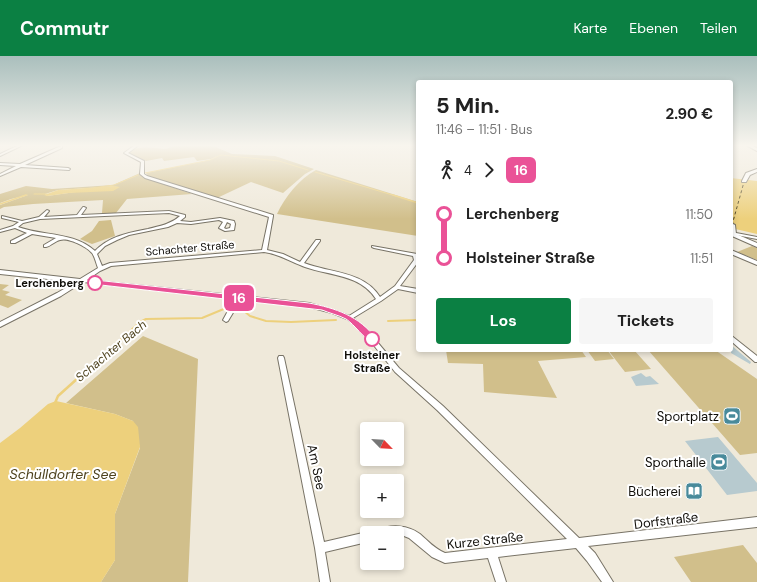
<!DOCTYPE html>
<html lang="de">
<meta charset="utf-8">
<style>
:root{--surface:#fff;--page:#f6f6f6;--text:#222;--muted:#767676;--accent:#0b8043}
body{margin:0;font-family:"DM Sans",sans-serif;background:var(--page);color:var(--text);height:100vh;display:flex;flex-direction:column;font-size:15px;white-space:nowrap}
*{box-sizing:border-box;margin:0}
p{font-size:13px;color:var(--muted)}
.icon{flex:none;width:22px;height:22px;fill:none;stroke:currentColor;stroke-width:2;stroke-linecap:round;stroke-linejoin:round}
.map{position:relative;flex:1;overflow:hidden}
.sheet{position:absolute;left:416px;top:24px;width:317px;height:272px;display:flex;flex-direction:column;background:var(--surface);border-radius:4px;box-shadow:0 2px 6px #0003}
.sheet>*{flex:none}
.badge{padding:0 8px;border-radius:6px;font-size:14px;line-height:26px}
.needle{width:26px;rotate:115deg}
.controls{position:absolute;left:360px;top:366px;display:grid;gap:8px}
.controls a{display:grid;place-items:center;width:44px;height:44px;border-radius:4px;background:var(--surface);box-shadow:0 2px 6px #0003;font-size:20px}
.map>.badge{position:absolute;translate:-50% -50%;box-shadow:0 0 0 2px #fff}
.legs{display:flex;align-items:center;gap:6px;height:44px;padding:0 20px;font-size:13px}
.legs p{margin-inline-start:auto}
.overview{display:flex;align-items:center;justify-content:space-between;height:68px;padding:0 20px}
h1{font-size:22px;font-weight:700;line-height:30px}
.cta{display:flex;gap:8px;margin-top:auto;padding:8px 20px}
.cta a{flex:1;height:46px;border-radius:4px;background:var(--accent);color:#fff;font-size:16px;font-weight:700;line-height:46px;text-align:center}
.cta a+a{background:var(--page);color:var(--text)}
ul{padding:0 20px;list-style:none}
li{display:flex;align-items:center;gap:14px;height:44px;font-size:15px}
li i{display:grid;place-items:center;width:6px;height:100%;margin:0 5px;background:currentColor}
li i::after{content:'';width:10px;height:10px;margin:-5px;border:3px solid;border-radius:50%;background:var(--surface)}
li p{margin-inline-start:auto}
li:first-child i{background:linear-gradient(#0000 50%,currentColor 0)}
li:last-child i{background:linear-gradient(currentColor 50%,#0000 0)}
header{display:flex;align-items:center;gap:24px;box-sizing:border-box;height:56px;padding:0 20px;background:var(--accent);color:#fff}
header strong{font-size:19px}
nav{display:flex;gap:22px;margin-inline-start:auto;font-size:14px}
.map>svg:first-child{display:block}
.green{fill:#d1bf8b;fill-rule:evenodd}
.water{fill:#edd07c}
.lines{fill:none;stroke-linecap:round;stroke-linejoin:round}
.stream-far3{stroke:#edd07c;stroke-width:1}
.stream-far2{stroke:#edd07c;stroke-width:1.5}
.stream-far1{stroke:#edd07c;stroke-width:2}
.stream{stroke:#edd07c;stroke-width:2.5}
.ferry{stroke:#4e421d;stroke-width:1;stroke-dasharray:3 2.5;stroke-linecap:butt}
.building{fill:#b7cacf}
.minor-casing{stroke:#787366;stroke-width:2}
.major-casing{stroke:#787366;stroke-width:2}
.minor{fill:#fff;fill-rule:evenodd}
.major{fill:#fff;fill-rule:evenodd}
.line-1{fill:#ea5297;stroke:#fff}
.stop-1-dot{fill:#fff;stroke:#ea5297;stroke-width:2}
.labels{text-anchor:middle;stroke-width:4;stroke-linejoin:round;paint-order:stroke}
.street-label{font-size:11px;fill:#100e09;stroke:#fff}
.stop-label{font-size:11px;font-weight:bold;fill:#100e09;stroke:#fff;text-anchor:end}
.water-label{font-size:12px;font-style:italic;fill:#4e421d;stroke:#fff}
.near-poi-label{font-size:13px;fill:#100e09;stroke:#fff;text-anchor:end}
.near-street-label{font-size:13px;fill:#100e09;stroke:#fff}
.near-water-label{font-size:14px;font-style:italic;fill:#4e421d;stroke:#fff}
</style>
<header>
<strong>Commutr</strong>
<nav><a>Karte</a><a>Ebenen</a><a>Teilen</a></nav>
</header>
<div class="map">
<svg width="757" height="526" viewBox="0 0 757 526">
<rect width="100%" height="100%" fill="#efe9da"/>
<path class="green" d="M177,89h34l21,9 43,2 39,13 -9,5 -22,19 -32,-11 -34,16 -69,-22 -2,-3 64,-13 9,-5 -8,4 -14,2 -3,-4 -30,4 -2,-3 -16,3 -17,-8c7,-8 25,-5 35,-4 4,0 9,-3 13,-4z
M316,114l102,32v34l-141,-22c8,-17 22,-35 39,-44z
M140,117l3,4 49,17 -65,5 -11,14h-14l1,-13 -70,4 -29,3 -4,2v-4l28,-10 -17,4 -11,4v-9l26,-8 26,3 61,-4zM118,130l-71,10 -2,-2 13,-4z
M111,164l4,16 -23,8 -12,-5 12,-8 7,-10z
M752,190l5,2v12l-20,-8z
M0,228l9,1 -7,5 8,2 -5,3 17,5 -14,8 -8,-3z
M143,280l55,23 -10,223h-87l14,-22v-46l25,-66 -7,-27 -18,-7 -49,-11z
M446,294h135l5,7 -48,4 19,37 -73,-6 -1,-28 -35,-1z
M587,294h20l7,9 -19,2z
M608,294h26l17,19 -26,3z
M648,294h67l42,29v74l-17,2z
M743,489l14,18v19h-66l-17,-25z"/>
<path class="water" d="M731,122l26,3v53l-26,-6z
M114,130l6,1 -7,4 -44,2 -22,3 -3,-1 14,-5z
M56,345l59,13 18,7 5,6 2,20 -25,67v46l-14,22h-101v-139l20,-15 28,-24z"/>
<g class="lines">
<path class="stream-far3" d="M315,116l81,24
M145,117l65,-13 11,-5 58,6 29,9
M93,132l21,-3 24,-10
M34,138h13
M23,140l4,-1"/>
<path class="stream-far2" d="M393,139l25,8
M0,148l26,-9"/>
<path class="stream-far1" d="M388,265l30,-1
M116,288l24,-22 6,-3 56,-1 29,-12h7l12,10 16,5 25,1 45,-2"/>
<path class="stream" d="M55,347l3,-7 59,-53"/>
<path class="ferry" d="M732,169l12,-43"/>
</g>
<path class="building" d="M731,289l20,17 -1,2 -19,-11z
M641,317l5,4 4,-1 9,8 -23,2 -5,-9z
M718,381l39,46v8l-30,4 -42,-54z"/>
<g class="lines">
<defs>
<path id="minor" d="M19,89h4l-23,11v-2z
M135,89h4l-11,8 16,8v13l3,2 126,39v1l-6,34 16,4 17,8 16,-22h4v1l-16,22c26,10 60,8 76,34l15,-11 19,-26 -1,-4 -39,-8 -2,-1v-1l45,8 1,2v6l-18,24 18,3v4l-20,-4 -17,12 -28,17 15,13 31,37 44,38 136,132 178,-21v10l-169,19 7,7 18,29h-11l-15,-21 -11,-13 -78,9 8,25h-10l-8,-24 -43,5 -13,-6 -23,-19 -5,-2h-7v-3h-21l2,-3c13,-6 30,-5 42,4 8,7 15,15 25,19l122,-14 -130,-129 -42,-38 -31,-39 -10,-9 -7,-5 -15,-6 -23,-6 -65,-7 -10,11 -6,10 -2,1 -3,-2 6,-11 9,-10 -155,-17 -22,14 -61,31v-5l57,-29 19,-11 -76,-8v-4l80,9 18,-11c-2,-5 -3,-11 -6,-15 -5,-6 -24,-16 -32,-13 -5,1 -9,6 -14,7h-2v-2l12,-7 -24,-4 -17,9h-4v-2l16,-8 -12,-5 -15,4v-2l13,-4 6,-4 -17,-4v-2l20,5 17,-4 8,-7 2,1 -5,6 33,-2 6,-8h1l2,1 -5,7 88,-4 16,4v2l-5,4 11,1 29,-4 14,3 1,3 -1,6 -9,1 -6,-3 4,-6 -4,-2 -28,4 -14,-1 -9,4 -39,8 -12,5 -12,6 -8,8 5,12 8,-3 152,-13 7,-33 -124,-39 -5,-4 1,-12 -17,-9zM169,157l11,3c-9,8 -20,10 -32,13 -20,4 -38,7 -53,22 -20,-19 -52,-15 -77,-24l5,-4 17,-4zM227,166l4,2 -1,4 -4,1 -2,-1zM264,196c15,2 27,10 41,15 25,9 55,7 71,32l-27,17 -13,-5 -27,-8 -222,-23 13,-9 11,-5z
M61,90h1v2l-37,17 43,3 2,1 -1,1 -48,-3 -21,9v-2l16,-8 -16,-1v-2l20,1z
M731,176l26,5v2l-26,-5z
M731,280l2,1 24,19v6h-2l-24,-21z
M279,300h4l1,2 40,184 43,-10 2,1h-2v9l-42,10 5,30h-10l-5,-34 -37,-190z"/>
<path id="major" d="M746,89h5l6,3v3z
M757,113v3l-7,3 -4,7h-4v-1l4,-8z
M731,167l4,2 1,9 21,9v4l-25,-11z
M731,194l26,11v4l-26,-11z"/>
</defs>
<use href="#minor" class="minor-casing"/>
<use href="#major" class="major-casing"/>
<use href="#minor" class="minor"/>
<use href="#major" class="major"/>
</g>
<linearGradient id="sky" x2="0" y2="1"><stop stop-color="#aabfbd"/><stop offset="0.55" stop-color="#f8f5ee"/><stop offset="1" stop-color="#f8f5ee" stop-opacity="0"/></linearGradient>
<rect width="757" height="163" fill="url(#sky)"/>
<path class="line-1" d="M95,224l214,23c26,5 51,13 67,36l-4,3c-7,-2 -18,-18 -26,-23 -8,-4 -17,-6 -24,-9l-230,-26 -1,-1z"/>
<defs>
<symbol id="stadium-square" viewBox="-11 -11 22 22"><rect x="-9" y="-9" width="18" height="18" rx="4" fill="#488a9b" stroke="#fff"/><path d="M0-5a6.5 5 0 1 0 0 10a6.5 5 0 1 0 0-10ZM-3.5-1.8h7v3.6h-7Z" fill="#fff"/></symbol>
<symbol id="library-square" viewBox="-11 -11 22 22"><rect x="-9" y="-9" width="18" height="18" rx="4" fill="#488a9b" stroke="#fff"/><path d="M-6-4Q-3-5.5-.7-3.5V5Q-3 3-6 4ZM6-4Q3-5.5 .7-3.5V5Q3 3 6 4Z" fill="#fff"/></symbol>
</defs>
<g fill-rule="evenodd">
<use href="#stadium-square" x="722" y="350" width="20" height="20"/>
<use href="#stadium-square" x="709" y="396" width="20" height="20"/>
<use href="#library-square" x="684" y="425" width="20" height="20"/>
</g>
<g class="stop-1-dot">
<circle cx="95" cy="227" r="7"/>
<circle cx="372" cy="283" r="7"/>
</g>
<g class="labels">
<g class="street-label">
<text transform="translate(190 192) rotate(-5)" y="4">Schachter Straße</text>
</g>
<g class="stop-label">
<text x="84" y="231">Lerchenberg</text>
<text x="372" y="303" text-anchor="middle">Holsteiner<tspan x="372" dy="13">Straße</tspan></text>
</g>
<g class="water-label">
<text transform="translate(111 295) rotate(-40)" y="4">Schachter Bach</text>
</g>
<g class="near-poi-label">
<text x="719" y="365">Sportplatz</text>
<text x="706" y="411">Sporthalle</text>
<text x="681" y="440">Bücherei</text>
</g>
<g class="near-street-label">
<text transform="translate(317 411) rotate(78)" y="5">Am See</text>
<text transform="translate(666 464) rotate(-7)" y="5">Dorfstraße</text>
<text transform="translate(485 484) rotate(-6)" y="5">Kurze Straße</text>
</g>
<g class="near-water-label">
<text x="63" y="423">Schülldorfer See</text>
</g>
</g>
</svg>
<div class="controls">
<a><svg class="needle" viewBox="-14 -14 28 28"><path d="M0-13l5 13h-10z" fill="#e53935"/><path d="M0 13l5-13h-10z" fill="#767676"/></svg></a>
<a>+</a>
<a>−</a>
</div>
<b class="badge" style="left:239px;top:242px;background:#ea5297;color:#fff">16</b>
<section class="sheet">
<div class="overview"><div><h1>5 Min.</h1><p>11:46 – 11:51 · Bus</p></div><b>2.90 €</b></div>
<div class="legs"><svg class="icon" aria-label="walk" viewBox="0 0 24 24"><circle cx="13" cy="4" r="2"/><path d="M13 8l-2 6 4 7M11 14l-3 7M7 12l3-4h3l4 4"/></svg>4<svg class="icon" aria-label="forward" viewBox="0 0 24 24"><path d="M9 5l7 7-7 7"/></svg><b class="badge" style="background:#ea5297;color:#fff">16</b></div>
<ul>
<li><i style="color:#ea5297"></i><b>Lerchenberg</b><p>11:50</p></li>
<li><i style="color:#ea5297"></i><b>Holsteiner Straße</b><p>11:51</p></li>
</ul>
<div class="cta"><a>Los</a><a>Tickets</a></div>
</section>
</div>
